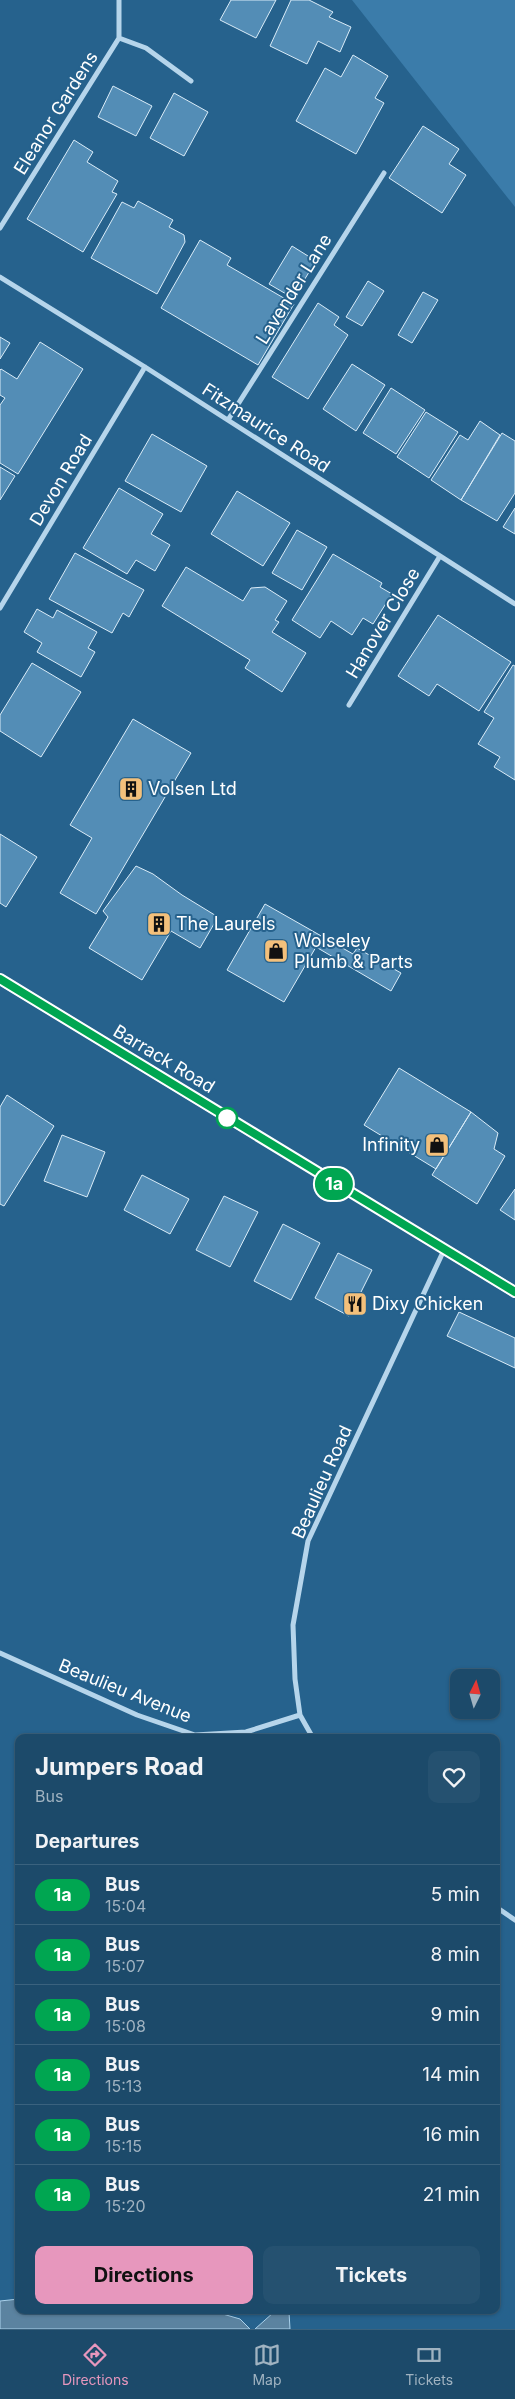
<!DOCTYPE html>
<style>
:root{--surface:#1c4a6a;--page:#255170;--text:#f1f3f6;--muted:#a0b3c1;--line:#3a627e;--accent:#e797bd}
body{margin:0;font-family:Inter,sans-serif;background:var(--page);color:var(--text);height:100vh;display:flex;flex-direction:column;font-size:19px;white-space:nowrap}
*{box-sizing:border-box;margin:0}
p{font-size:16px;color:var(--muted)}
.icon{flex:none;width:28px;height:28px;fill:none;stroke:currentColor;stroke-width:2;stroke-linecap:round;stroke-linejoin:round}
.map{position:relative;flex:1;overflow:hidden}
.drawer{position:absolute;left:15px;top:1734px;width:485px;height:580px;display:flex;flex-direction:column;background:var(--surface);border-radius:10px;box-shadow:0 1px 4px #0004,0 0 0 1px var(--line)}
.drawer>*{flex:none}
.badge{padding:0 10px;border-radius:16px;font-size:18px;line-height:32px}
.needle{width:32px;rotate:5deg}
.buttons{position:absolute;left:450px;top:1669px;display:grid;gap:10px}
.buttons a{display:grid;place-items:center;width:50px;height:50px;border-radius:10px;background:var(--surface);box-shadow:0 1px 4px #0004,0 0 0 1px var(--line);font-size:25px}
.map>.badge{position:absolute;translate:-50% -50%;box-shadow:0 0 0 2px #fff}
h2{padding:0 20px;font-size:19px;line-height:45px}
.round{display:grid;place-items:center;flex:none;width:52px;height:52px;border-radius:10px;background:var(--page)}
.summary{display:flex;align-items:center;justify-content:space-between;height:85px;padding:0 20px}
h1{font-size:24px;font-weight:700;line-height:38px}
.cta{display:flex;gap:10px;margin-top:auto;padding:10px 20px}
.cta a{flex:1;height:58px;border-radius:10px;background:var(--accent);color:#111;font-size:20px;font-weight:700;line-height:58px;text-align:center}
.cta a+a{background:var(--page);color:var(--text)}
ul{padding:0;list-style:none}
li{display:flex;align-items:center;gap:15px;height:60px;padding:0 20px;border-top:1px solid var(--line)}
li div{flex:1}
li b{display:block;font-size:19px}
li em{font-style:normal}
li .badge{min-width:55px;font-weight:700;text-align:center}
.dock{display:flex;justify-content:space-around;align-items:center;height:70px;border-top:1px solid var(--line);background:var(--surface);font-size:14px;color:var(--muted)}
.dock a{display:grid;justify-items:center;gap:2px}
.dock .selected{color:var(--accent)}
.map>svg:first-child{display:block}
.green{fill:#3b7caa}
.water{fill:#5b83a0;stroke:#aad1eb}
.building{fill:#538db6;stroke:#daecf8}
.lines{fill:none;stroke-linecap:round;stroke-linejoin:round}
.street{stroke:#b6d5eb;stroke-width:5}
.primary{stroke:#fafcff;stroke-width:12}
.line-casing{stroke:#fff;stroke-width:11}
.line{stroke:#00a651;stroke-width:8}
.stop-dot{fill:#fff;stroke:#00a651;stroke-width:2.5}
.labels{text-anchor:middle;stroke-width:4;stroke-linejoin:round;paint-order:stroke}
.street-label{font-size:18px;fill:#fff;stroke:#26628d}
.poi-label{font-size:18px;fill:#fff;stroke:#26628d;text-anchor:start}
</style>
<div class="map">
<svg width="515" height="2329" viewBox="0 0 515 2329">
<rect width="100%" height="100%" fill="#26628d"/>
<path class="green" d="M352,0h163v207z"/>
<path class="water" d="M19,2299v11h190l31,9 10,10h-250v-28z
M274,2312h15l1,17h-35z"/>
<path class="building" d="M231,0h45l-20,38 -36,-18z
M291,0h18l24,12 -4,5 22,10 -11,25 -22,-11 -11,23 -37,-18z
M353,55l35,21 -13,22 9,5 -28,51 -60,-33 29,-53 16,9z
M113,86l39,20 -16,30 -38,-19z
M174,93l34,19 -24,44 -34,-18z
M423,126l36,23 -10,15 17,11 -24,38 -53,-35z
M74,140l19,12 -6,10 31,19 -6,11 5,2 -34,58 -56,-33z
M138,201l35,19 -4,7 15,8 1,7 -28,52 -66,-36 31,-56 12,6z
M200,240l31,18 -4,7 67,39 -36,61 -97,-57z
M292,246l24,15 -23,37 -24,-14z
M368,281l16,10 -22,35 -16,-9z
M423,292l15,8 -26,43 -14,-8z
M318,303l21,14 -5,8 14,10 -40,64 -36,-22z
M0,337l10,6 -10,16z
M40,342l43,27 -65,105 -18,-11v-58l5,-7 -5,-3v-25l1,-1 16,10z
M352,364l33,21 -29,46 -33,-22z
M391,388l34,22 -29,44 -33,-21z
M426,412l32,20 -29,46 -32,-21z
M480,421l20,14 -39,65 -30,-20 29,-45 8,5z
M502,433l13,8v52l-18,28 -36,-21z
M152,434l55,32 -26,46 -56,-31z
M0,467l15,9 -15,24z
M119,488l44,26 -12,20 19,11 -15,26 -19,-11 -9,14 -44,-26z
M237,491l53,32 -27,43 -52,-32z
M515,508v26l-12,-7z
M297,530l30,17 -25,43 -30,-17z
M75,553l69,37 -15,27 -6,-4 -11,20 -63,-34z
M333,554l49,29 -2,4 12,7 -19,30 -10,-6 -11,17 -21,-14 -11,17 -28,-18z
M186,567l57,34 8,-13 14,-1 22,14 -12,19 4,2 -7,10 34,21 -24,39 -37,-24 5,-8 -88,-54z
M37,609l16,9 4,-8 40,22 -9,16 7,4 -14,25 -44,-25 5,-9 -18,-11z
M438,615l73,47 -32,49 -42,-27 -8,12 -31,-20z
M32,663l49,29 -40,65 -41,-26v-16z
M513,665l2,1v114l-21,-13 6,-10 -22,-13 16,-26 -10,-6z
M133,719l58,34 -95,161 -36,-21 32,-55 -22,-13z
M0,834l37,23 -31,50 -6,-4z
M136,866l17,8 29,21 36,22 -18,31 -29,-17 -29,49 -53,-32 19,-31 -5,-6z
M265,904l88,50 4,-6 44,25 -10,18 -75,-44 -32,55 -57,-32z
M399,1068l72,44 -35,57 -72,-44z
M7,1095l47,31 -50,80 -4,-2v-97z
M471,1112l27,21 -4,16 11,7 -28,48 -45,-29z
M62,1135l43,17 -18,45 -43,-16z
M142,1175l47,24 -19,35 -46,-24z
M515,1189v31l-15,-10z
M224,1196l34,16 -28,55 -34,-17z
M283,1224l37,19 -29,57 -37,-19z
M338,1253l34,17 -23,46 -34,-18z
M459,1312l56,26v30l-68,-32z"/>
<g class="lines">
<path class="street" d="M119,38l27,10 45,33
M0,228l119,-190v-38
M0,277l145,90 370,237
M228,420l156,-247
M0,608l145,-241
M349,705l91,-149
M0,1653l137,62 58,20 51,-3 54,-17
M313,1738l-13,-23 -5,-36 -2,-54 15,-84 136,-291
M496,1907l19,13"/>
<path class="primary" d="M0,979l515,313"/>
</g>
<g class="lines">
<defs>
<path id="line" d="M0,979l515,313"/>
</defs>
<use href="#line" class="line-casing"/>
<use href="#line" class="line"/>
</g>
<defs>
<symbol id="building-square" viewBox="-11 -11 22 22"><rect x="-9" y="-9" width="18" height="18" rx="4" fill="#f3c07b" stroke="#26628d"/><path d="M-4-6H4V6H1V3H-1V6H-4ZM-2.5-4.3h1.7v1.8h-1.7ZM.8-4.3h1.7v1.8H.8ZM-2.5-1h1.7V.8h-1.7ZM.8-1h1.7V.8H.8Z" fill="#111"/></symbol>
<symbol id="shop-square" viewBox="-11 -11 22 22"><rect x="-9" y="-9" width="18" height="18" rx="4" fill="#f3c07b" stroke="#26628d"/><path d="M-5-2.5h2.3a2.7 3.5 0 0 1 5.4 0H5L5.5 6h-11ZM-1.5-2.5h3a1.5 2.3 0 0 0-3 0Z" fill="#111"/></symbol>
<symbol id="restaurant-square" viewBox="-11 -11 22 22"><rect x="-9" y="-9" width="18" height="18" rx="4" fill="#f3c07b" stroke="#26628d"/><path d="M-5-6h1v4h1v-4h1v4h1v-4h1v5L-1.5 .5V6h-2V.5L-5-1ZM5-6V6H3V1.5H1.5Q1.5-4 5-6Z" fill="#111"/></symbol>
</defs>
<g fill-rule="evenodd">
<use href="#building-square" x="117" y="775" width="28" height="28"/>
<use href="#building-square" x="145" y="910" width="28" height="28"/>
<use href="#shop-square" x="262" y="937" width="28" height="28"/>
<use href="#shop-square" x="423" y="1131" width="28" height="28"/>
<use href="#restaurant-square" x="341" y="1290" width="28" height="28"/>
</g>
<circle class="stop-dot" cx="227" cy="1118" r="10"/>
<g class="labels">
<g class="street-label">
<text transform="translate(56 113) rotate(-58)" y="6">Eleanor Gardens</text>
<text transform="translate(294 289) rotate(-58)" y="6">Lavender Lane</text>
<text transform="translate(266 428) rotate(33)" y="6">Fitzmaurice Road</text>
<text transform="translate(61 480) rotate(-59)" y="6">Devon Road</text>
<text transform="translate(383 623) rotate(-59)" y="6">Hanover Close</text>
<text transform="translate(164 1059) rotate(31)" y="6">Barrack Road</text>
<text transform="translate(322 1482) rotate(-66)" y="6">Beaulieu Road</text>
<text transform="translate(125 1691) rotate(22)" y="6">Beaulieu Avenue</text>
</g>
<g class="poi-label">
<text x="148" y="795">Volsen Ltd</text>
<text x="176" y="930">The Laurels</text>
<text x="294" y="947">Wolseley<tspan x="294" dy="21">Plumb &amp; Parts</tspan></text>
<text x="420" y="1151" text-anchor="end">Infinity</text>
<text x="372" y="1310">Dixy Chicken</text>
</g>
</g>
</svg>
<div class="buttons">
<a><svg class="needle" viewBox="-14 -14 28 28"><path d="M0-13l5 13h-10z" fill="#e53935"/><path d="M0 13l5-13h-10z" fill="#a0b3c1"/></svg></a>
</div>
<b class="badge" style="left:334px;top:1184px;background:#00a651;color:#fff">1a</b>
<section class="drawer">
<div class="summary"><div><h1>Jumpers Road</h1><p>Bus</p></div><a class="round"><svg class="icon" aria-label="heart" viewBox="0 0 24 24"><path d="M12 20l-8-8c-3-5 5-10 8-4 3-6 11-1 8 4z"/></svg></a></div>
<h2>Departures</h2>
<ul>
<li><span class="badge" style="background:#00a651;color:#fff">1a</span><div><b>Bus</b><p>15:04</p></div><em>5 min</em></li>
<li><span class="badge" style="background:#00a651;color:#fff">1a</span><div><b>Bus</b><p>15:07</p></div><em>8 min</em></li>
<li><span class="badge" style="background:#00a651;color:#fff">1a</span><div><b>Bus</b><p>15:08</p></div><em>9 min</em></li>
<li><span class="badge" style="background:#00a651;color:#fff">1a</span><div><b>Bus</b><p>15:13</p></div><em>14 min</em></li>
<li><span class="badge" style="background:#00a651;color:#fff">1a</span><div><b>Bus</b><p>15:15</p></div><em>16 min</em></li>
<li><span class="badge" style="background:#00a651;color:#fff">1a</span><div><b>Bus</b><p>15:20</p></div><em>21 min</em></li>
</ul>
<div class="cta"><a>Directions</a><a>Tickets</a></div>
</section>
</div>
<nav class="dock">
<a class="selected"><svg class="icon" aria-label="directions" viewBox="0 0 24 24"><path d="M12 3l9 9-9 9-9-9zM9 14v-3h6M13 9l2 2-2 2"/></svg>Directions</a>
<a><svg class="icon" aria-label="map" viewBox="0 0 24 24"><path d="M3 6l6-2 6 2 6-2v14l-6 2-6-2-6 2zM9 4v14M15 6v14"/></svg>Map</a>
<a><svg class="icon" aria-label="tickets" viewBox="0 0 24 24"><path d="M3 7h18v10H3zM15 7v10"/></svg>Tickets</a>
</nav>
